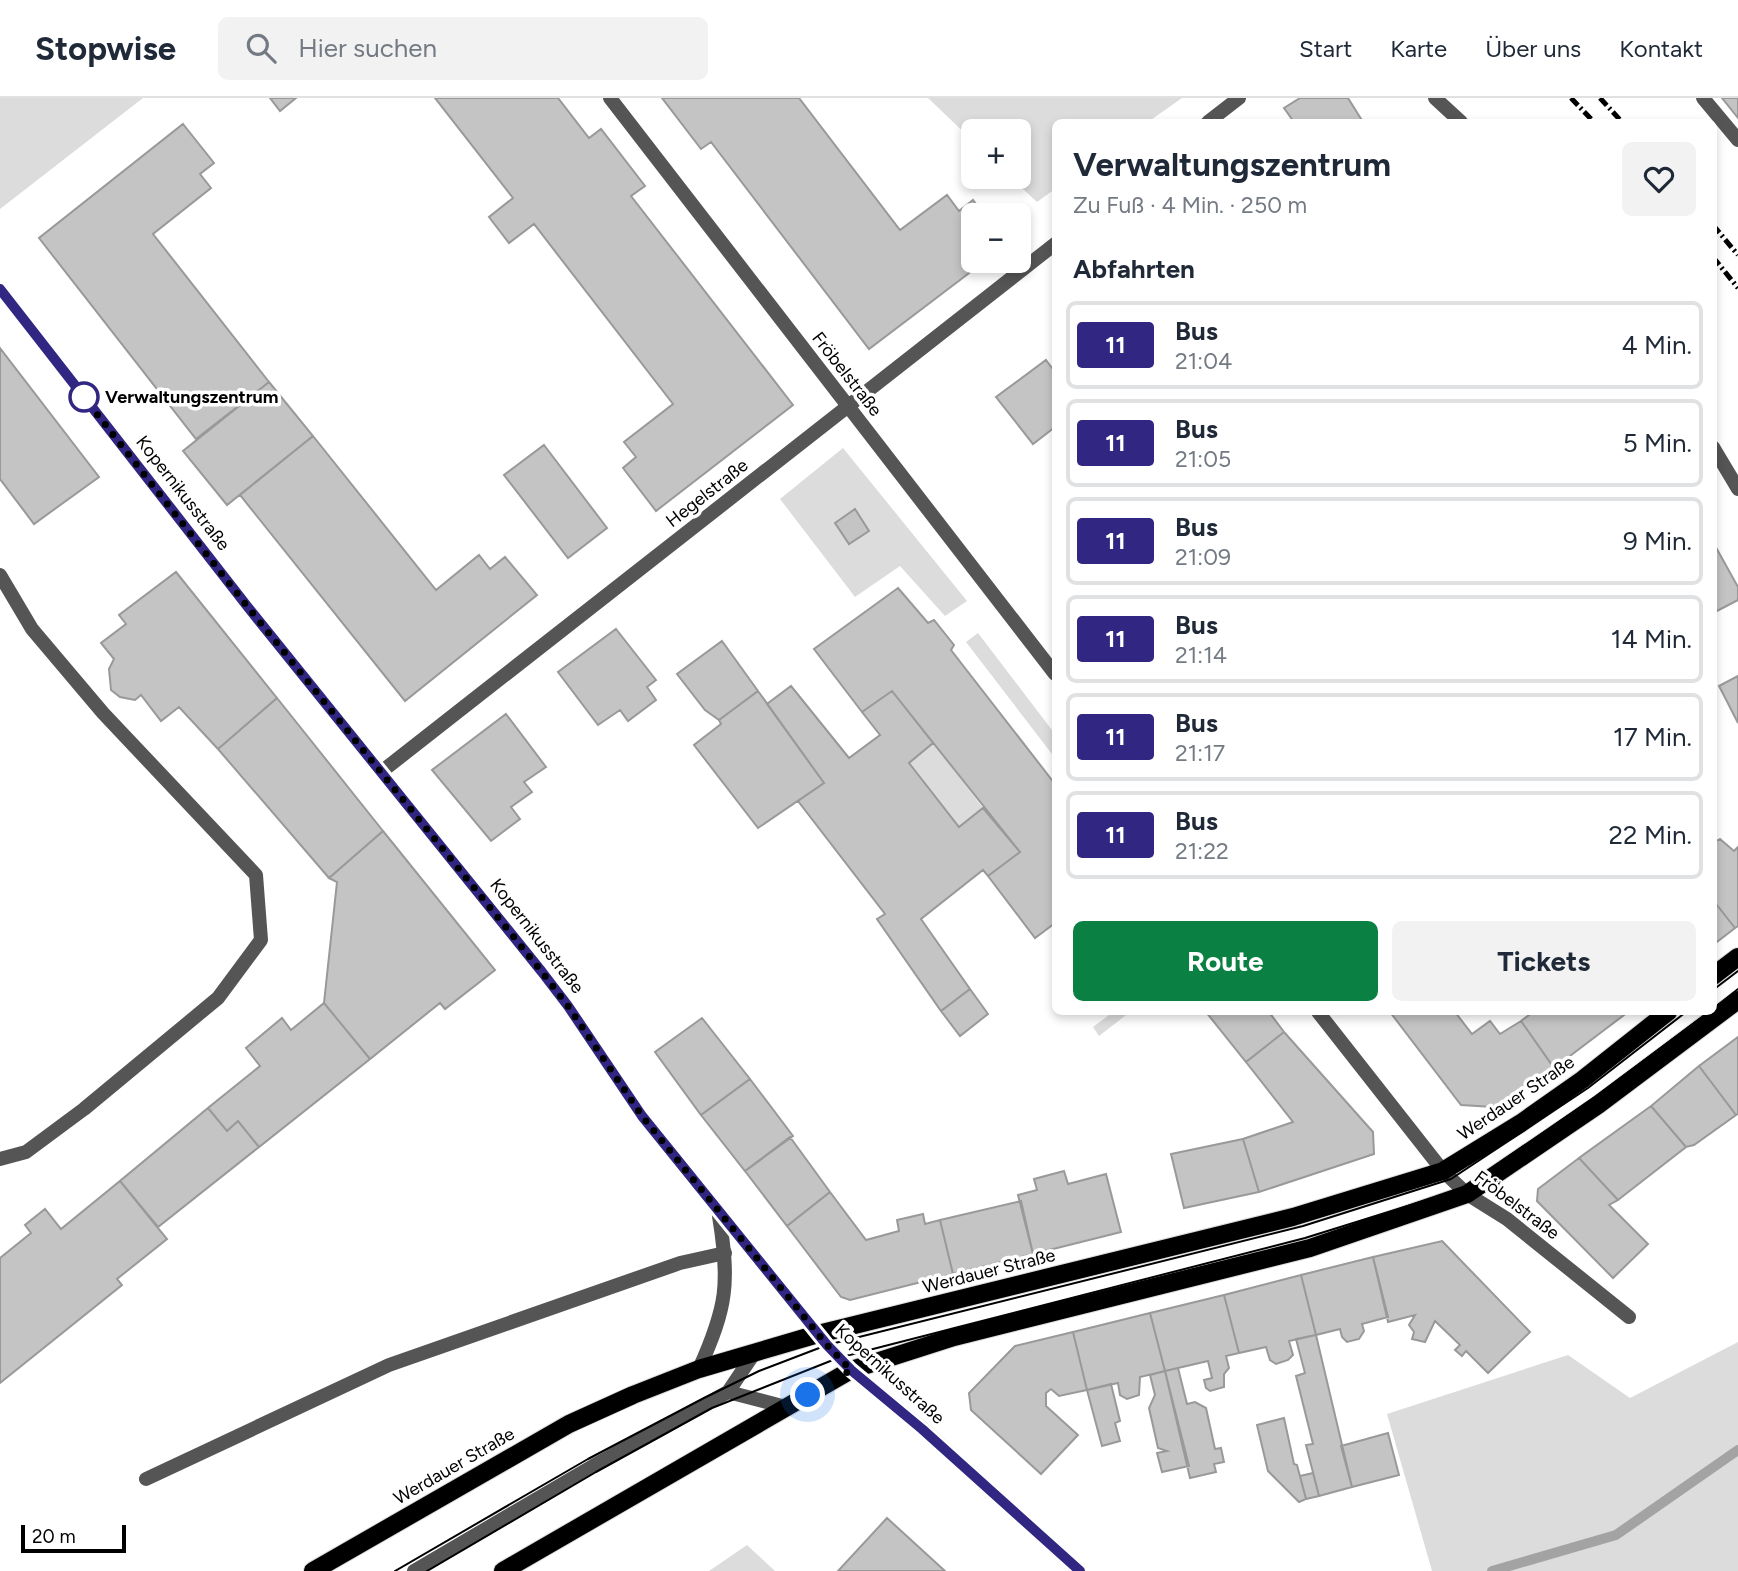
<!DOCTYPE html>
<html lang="de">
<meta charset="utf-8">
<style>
:root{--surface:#fff;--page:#f2f2f3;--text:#1f2937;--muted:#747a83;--line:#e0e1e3;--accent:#0b8043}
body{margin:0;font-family:Figtree,sans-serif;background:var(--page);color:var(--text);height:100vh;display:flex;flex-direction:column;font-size:26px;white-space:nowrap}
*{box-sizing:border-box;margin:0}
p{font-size:23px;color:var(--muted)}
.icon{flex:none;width:38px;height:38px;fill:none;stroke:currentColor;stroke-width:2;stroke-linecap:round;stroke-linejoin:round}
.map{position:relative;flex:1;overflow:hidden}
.details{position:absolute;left:1052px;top:21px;width:665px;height:896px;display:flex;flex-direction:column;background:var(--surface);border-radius:10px;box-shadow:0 4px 10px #0003}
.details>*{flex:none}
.badge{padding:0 14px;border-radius:5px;font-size:24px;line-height:46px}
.controls{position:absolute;left:961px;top:21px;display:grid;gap:14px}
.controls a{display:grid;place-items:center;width:70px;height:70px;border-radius:10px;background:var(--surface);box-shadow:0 4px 10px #0003;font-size:35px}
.scale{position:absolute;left:21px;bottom:18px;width:105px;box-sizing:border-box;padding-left:7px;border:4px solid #000;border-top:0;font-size:19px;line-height:24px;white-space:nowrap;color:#000;-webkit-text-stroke:5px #fff;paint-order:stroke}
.you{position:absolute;width:35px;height:35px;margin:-18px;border:5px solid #fff;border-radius:50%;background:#1a73e8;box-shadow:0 0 0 10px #1a73e833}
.map>.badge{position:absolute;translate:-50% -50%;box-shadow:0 0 0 4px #fff}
h2{padding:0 21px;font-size:26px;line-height:63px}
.round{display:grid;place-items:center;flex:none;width:74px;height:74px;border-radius:10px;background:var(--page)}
.summary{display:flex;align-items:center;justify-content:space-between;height:119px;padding:0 21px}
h1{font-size:33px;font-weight:700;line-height:52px}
.cta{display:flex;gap:14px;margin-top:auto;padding:14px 21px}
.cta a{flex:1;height:80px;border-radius:10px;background:var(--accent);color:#fff;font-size:28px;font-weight:700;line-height:80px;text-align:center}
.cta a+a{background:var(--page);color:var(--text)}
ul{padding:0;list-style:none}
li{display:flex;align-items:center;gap:21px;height:88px;margin:0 14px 10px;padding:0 7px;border:4px solid var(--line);border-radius:10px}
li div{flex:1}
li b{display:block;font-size:26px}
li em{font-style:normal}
li .badge{min-width:77px;font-weight:700;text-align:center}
header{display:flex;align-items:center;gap:42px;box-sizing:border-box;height:98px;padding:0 35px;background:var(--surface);border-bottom:2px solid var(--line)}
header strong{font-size:33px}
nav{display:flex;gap:38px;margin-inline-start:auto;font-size:24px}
.search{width:490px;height:63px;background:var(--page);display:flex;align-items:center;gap:18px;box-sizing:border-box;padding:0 24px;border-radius:10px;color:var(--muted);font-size:26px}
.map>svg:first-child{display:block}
.green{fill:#dcdcdc}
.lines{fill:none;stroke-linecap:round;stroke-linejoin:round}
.stream{stroke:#a3a3a3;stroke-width:10}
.building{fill:#c4c4c4;stroke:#999;stroke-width:2}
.primary-casing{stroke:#dbdbdb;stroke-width:20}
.service{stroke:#555;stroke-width:14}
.minor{stroke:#555;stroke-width:14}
.tertiary{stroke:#555;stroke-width:14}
.primary{stroke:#000;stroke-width:18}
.tram{stroke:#000;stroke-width:2}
.rail{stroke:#000;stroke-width:5;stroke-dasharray:10 3.5 2 3.5;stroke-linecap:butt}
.line-casing{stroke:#fff;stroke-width:16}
.line{stroke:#312783;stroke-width:10}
.walk{stroke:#000;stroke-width:7;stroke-dasharray:0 12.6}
.stop-dot{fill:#fff;stroke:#312783;stroke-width:3.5}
.labels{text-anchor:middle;stroke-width:7;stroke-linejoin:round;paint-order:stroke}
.street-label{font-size:18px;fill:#000;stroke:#fff}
.stop-label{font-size:18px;font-weight:bold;fill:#000;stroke:#fff;text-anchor:start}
</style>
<header>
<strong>Stopwise</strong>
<div class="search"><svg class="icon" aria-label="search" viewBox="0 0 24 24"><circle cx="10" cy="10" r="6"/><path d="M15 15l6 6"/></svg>Hier suchen</div>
<nav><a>Start</a><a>Karte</a><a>Über uns</a><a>Kontakt</a></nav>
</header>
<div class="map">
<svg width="1738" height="1473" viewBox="0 0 1738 1473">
<rect width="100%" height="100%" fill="#fff"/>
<path class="green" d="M0,0h143l-143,111z
M928,0h254l-34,24h-93v67l-18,13 -27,-25h8v-46h-45v10z
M843,350l124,153 -22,15 -45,-50 -45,31 -75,-98z
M978,535l77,101v24l-89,-116z
M933,645l50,65 -24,19 -50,-64z
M1113,914h17l-31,24 -6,-9z
M1738,1244v229h-306l-45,-157 181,-59 62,43z
M747,1447l28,26h-66z"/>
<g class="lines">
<path class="stream" d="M1492,1473l124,-36 122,-85"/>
</g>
<path class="building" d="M270,0h26l-16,13z
M435,0h123l31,40 12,-9 44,57 -14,10 162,209 -137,106 -33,-43 13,-11 -12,-15 49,-38 -139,-180 -25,19 -20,-26 24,-19z
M662,0h137l101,132 47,-35 12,16 14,-11 11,15h-11v46h12l-116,88 -158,-207 -10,7z
M1300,0h48l15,24h-69l-10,-14z
M1722,0h16v20z
M183,26l31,39 -14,11 11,14 -58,46 116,148 -73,57 -157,-201z
M0,250l99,129 -65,47 -34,-45z
M1046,262l9,12v55l-22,17 -37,-47z
M269,284l44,54 -86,69 -44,-54z
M313,338l123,154 43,-35 11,14 15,-12 32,38 -132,106 -165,-206z
M544,347l63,83 -39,30 -64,-83z
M855,411l14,22 -20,13 -14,-21z
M1713,444l25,45v13l-25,13z
M176,474l101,126 -59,51 -39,-42 -18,14 -20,-26 -6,5 -15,-3 -9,-7 -2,-21 5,-10 -13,-16 25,-19 -7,-9z
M898,490l30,35 6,-3 20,25 -3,5 104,134v139l-20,15 -47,-62 32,-24 -128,-161 -30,21 -48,-63z
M616,531l40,51 -9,7 9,13 -28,21 -8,-11 -22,15 -40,-53z
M722,543l36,50 -39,29 -14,-10 -28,-36z
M1738,578v47l-19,-37z
M791,588l58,72 31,-23 -18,-23 30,-21 41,52 -24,20 50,64 24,-19 37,44 -32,24 -5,-6 -62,49 49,70 -29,22 -64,-92 8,-5 -87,-113 26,-18 -57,-79z
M758,593l66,92 -66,45 -64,-83 27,-21 -2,-4z
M277,600l106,133 -54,47 -111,-129z
M506,616l40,53 -22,15 8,10 -21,15 9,12 -29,22 -59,-71z
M383,733l112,139 -50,39 -5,-6 -70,56 -46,-56 13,-121 -8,-4z
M1720,741l14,12 4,-4v79l-3,2 -22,-28v-57z
M1713,802l22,28 -22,17z
M970,891l18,25 -28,22 -19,-25z
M324,905l46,56 -111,88 -21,-26 -11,10 -19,-23 52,-42 -14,-18 36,-30 9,12z
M1206,914h63l15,20 -38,30z
M1390,914h65l17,22 18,-13 10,13 21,-13 33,47 -61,39 -32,-2z
M1533,914h95l-74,56 -33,-47z
M702,920l48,61 -49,36 -46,-63z
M1284,934l89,100 1,22 -115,38 -16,-53 50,-17 -47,-60z
M1738,939v77l-2,1 -37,-49z
M1699,968l37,49 -42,30 -8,2 -35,-41z
M750,981l43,57 -48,35 -44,-56z
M1651,1008l35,41 -68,53 -39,-42z
M208,1010l19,23 11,-10 21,26 -101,80 -38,-46z
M790,1039l40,55 -43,34 -42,-55z
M1243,1041l16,53 -75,16 -13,-54z
M1579,1060l39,42 -9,5 39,39 -35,34 -76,-77 1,-12z
M1064,1073l4,13 38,-10 15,58 -88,22 -15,-59 19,-5 -3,-11z
M120,1083l47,58 -50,40 5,6 -122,98v-125l31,-25 -6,-8 20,-16 16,20z
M830,1094l36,48 33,-9 -2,-11 26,-6 2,10 15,-4 13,54 -103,26 -9,-3 -54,-71z
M1021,1103l12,53 -80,20 -13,-54z
M1442,1143l88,91 -42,41 -22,-22 -4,5 -7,-6 5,-5 -25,-24 -10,21 -13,-3 2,-7 -5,-7 6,-10 -27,7 -15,-65z
M1373,1159l15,60 -26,7 2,7 -5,8 -12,3 -5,-5 -2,-8 -24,6 -15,-60z
M1301,1177l15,60 -27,6 4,14 -5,5 -12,4 -6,-4 -4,-13 -27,6 -15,-58z
M1224,1197l15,58 -13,3 3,12 -5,6v13l-14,4 -4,-3 -2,-8 8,-2 -4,-17 -43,10 -15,-58z
M1150,1215l15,58 -25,6 -1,18 -12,4 -7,-4 -2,-12 -31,7 -14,-58z
M1073,1234l14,58 -28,6 -8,-7 -5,4v13l32,29 -37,39 -70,-64 -2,-17 46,-47z
M1316,1237l36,152 -33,9 -13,-51 7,-1 -17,-68 9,-3 -9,-34z
M1178,1270l9,36 8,-2 11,6 9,41 6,-1 3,14 -10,2 2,8 -26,6 -25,-107z
M1165,1273l24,95 -27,6 -5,-19 10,-2 -9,-3 -9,-40 6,-13 -5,-20z
M1111,1286l9,37 -5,2 5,18 -18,5 -15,-56z
M1284,1320l10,46 3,1 9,34 -7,3 -31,-31 -11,-46z
M1388,1335l11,42 -47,12 -11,-41z
M1313,1375l6,23 -13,3 -6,-23z
M887,1420l58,53h-107z"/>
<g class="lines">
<defs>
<path id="primary" d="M1713,878l25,-19
M313,1473l256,-147 64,-29 66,-26 119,-35 475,-117 150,-46 78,-48 61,-43 86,-68
M503,1473l348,-201 103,-33 356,-89 157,-54 131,-89 140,-105"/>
</defs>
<use href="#primary" class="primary-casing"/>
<path class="service" d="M1703,0l35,42
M0,477l32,54 71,84 153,162 5,65 -43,58 -134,111 -58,43 -26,7
M728,1294l58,15
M146,1381l243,-114 291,-102 45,-10
M414,1473l179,-105 135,-74 27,-40"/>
<path class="minor" d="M610,0l445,576
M1435,0l26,24
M1208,24l31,-24
M1713,349l25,42
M381,674l674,-528
M1318,914l125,159 24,23 40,25 122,98"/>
<path class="tertiary" d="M0,191l247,317 295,366 26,34 74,110 185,229 24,25 71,58 158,143
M699,1271c28,-62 31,-86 20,-153"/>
<use href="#primary" class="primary"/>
<path class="tram" d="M1713,892l25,-19
M1713,911l25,-20
M395,1473l193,-112 116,-61 55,-27 68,-26 476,-119 148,-47 137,-91 98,-76
M427,1473l169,-99 116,-64 126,-50 467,-120 157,-49 134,-93 113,-84"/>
<path class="rail" d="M1571,0l23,24
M1600,0l22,24
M1713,127l25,30
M1713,159l25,31"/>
</g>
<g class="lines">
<defs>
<path id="line" d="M0,191l247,317 295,366 26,34 74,110 185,229 24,25 71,59 158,142"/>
</defs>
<use href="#line" class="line-casing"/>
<use href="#line" class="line"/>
<path class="walk" d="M84,299l-5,-6 168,215 295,366 26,34 74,110 185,229 24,25 -43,25"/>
</g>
<circle class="stop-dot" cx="84" cy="299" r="14"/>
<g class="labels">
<g class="street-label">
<text transform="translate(847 276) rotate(52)" y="6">Fröbelstraße</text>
<text transform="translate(183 395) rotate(52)" y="6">Kopernikusstraße</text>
<text transform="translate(707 395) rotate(-38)" y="6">Hegelstraße</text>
<text transform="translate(537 838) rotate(52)" y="6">Kopernikusstraße</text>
<text transform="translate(1516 1000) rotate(-34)" y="6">Werdauer Straße</text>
<text transform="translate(1517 1107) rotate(37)" y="6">Fröbelstraße</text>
<text transform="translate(989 1173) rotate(-14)" y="6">Werdauer Straße</text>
<text transform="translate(890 1276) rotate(42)" y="6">Kopernikusstraße</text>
<text transform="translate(454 1368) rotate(-30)" y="6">Werdauer Straße</text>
</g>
<g class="stop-label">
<text x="105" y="305">Verwaltungszentrum</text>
</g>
</g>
</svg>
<div class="controls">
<a>+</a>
<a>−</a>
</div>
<div class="scale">20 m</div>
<div class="you" style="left:808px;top:1297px"></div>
<section class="details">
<div class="summary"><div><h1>Verwaltungszentrum</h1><p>Zu Fuß · 4 Min. · 250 m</p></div><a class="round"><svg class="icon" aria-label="heart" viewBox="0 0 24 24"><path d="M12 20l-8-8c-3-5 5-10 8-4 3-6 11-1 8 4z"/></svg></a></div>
<h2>Abfahrten</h2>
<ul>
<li><span class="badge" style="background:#312783;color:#fff">11</span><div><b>Bus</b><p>21:04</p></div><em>4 Min.</em></li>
<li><span class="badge" style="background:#312783;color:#fff">11</span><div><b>Bus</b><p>21:05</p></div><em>5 Min.</em></li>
<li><span class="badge" style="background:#312783;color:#fff">11</span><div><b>Bus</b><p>21:09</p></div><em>9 Min.</em></li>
<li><span class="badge" style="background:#312783;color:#fff">11</span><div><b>Bus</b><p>21:14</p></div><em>14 Min.</em></li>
<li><span class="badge" style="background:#312783;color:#fff">11</span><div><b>Bus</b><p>21:17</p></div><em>17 Min.</em></li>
<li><span class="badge" style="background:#312783;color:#fff">11</span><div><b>Bus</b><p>21:22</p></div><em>22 Min.</em></li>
</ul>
<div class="cta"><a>Route</a><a>Tickets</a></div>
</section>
</div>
